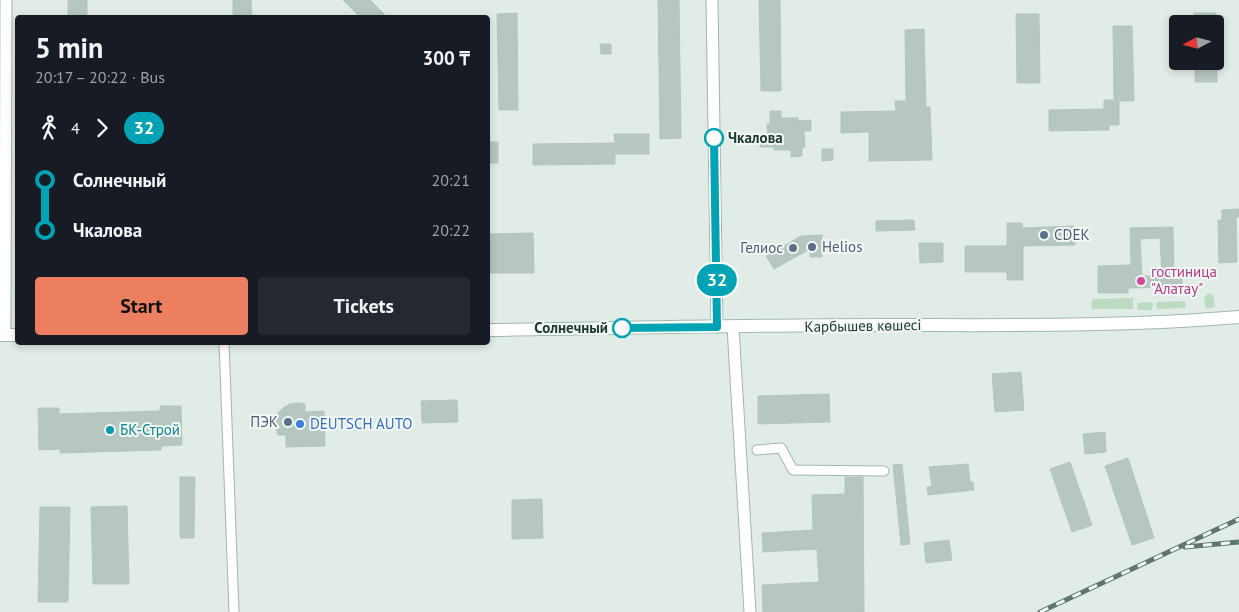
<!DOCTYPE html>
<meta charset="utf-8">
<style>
:root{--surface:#171b24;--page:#242831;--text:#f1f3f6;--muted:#9ea1a6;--accent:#ec7f5f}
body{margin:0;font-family:"PT Sans",sans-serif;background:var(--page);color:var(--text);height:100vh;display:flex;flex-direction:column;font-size:19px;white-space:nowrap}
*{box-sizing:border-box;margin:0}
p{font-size:16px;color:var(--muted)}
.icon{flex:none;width:28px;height:28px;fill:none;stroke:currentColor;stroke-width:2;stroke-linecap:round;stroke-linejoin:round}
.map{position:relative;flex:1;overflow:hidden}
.details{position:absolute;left:15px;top:15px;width:475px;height:330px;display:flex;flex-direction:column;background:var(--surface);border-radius:5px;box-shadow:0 2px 8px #0003}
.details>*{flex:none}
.badge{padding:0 10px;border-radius:16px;font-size:18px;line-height:32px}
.needle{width:32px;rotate:263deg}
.controls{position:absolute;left:1169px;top:15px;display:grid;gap:10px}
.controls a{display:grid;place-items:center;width:55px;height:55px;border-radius:5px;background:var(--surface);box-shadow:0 2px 8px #0003;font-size:25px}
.map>.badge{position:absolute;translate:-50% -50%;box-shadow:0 0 0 2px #fff}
.legs{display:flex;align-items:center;gap:8px;height:55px;padding:0 20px;font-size:16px}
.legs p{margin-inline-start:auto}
.head{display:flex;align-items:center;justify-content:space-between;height:85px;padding:0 20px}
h1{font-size:28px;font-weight:700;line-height:38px}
.cta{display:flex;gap:10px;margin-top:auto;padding:10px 20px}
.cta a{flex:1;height:58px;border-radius:5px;background:var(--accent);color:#111;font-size:20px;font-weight:700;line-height:58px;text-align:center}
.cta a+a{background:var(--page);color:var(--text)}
ul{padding:0 20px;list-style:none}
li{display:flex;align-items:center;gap:18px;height:50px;font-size:19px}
li i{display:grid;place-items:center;width:8px;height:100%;margin:0 6px;background:currentColor}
li i::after{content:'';width:12px;height:12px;margin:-6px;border:4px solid;border-radius:50%;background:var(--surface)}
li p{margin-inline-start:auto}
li:first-child i{background:linear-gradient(#0000 50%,currentColor 0)}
li:last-child i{background:linear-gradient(currentColor 50%,#0000 0)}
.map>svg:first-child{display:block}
.green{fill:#bbdcc3}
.building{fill:#b7c6c0;stroke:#b4c5be;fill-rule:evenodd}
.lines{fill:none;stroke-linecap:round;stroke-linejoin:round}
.minor-casing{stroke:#a5b4ae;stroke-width:11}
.tertiary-casing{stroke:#a5b4ae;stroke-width:13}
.secondary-casing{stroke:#a1b7af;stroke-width:14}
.minor{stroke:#fff;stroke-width:9}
.tertiary{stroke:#fff;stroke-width:11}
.secondary{stroke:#fff;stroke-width:12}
.rail-casing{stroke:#5d7770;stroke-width:5}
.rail{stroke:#f2f8f5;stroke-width:3;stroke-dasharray:9;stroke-linecap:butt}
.line-1-casing{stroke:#fff;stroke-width:11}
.line-1{stroke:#00a3b4;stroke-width:8}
.stop-1-dot{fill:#fff;stroke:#00a3b4;stroke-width:2.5}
.service-dot{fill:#5c6f8a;stroke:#f2f8f5;stroke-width:2}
.hotel-dot{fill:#d1479c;stroke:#f2f8f5;stroke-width:2}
.shop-dot{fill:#3f7fe0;stroke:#f2f8f5;stroke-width:2}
.culture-dot{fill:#0f9aa8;stroke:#f2f8f5;stroke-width:2}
.labels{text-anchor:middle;stroke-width:4;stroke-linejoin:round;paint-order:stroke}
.stop-label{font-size:15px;font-weight:bold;fill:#233c34;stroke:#f2f8f5;text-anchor:start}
.service-label{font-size:15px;fill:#4e5e75;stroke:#f2f8f5;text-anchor:start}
.hotel-label{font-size:15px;fill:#b23c85;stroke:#f2f8f5;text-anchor:start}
.street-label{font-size:15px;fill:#233c34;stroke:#f2f8f5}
.shop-label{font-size:15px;fill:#366cbe;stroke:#f2f8f5;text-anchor:start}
.culture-label{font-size:15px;fill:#0d838f;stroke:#f2f8f5;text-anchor:start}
</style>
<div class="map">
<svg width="1239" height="612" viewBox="0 0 1239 612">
<rect width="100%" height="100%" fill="#e2ece7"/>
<path class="green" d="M1208,293l5,2 2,12 -9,2 -2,-11z
M1133,298v11h-41l-1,-6 2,-4z
M1184,301l2,3 -1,4 -27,1 -2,-2 1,-5z
M1151,302l2,2 -1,6h-14l-1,-3 1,-4z"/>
<path class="building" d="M68,0h19v18h-19z
M233,0h18l1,18h-19z
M343,0h27l18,18h-27z
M658,0h21l2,138 -21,1z
M759,0h21l1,91h-20z
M517,13l1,97h-19l-2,-96z
M1194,13h22v11h-22z
M1016,14h23l1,69h-23z
M1113,26h19l2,75h-15v24h-10v5l-60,1v-21l55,-1v-9h10z
M924,29l2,78h4l2,53 -63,1v-29l-28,1v-21l55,-1 -1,-10h11l-1,-71z
M600,44h11v10h-10z
M1195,61h22v21h-22z
M770,111h11v7h17v3l13,-1v11h-7l1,16h-3v9l-11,1v-7h-17v-3h-14v-11h8l-1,-12h3z
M614,134h35v20h-34v10l-82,1v-21l82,-1z
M488,142h10v21h-10z
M822,149h11v11l-11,1z
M1239,209v8h-3l1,45 -18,1 -1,-43h4v-10z
M914,220l1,10 -39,1v-10z
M1007,223h15l1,5 51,-2 1,19 -52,1v34h-16v-8h-42v-26h42z
M1173,227l1,48h8v12l-54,1v5h-30v-27l33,-1 -1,-37zM1160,238l2,38h-20l-2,-37z
M533,233l1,40h-46v-39z
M822,235v22h-12v-8l-36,20 -8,-13 35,-20z
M919,243h24v19l-23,1z
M1021,372l3,38 -29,2 -3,-38z
M829,394l1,28 -72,2v-28z
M457,400l1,22 -36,1 -1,-22z
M297,403l8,1v8l19,-1 1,35 -39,1v-12h-8l-2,-7v-8l2,-7 5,-5 7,-4z
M160,406h21l1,39 -21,1v4l-101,3v-4l-21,1 -1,-42h21v6l101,-3z
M1105,432l1,20 -21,2 -2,-20z
M1128,458l26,80 -22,7 -27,-79z
M1070,462l22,63 -20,7 -22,-63z
M902,464l8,80 -9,1 -8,-80z
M968,464l2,18h3l1,8 -46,5 -1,-8 5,-1 -3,-19z
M180,477h15l-1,61h-14z
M845,477h18l1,135h-101l-1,-27 57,-3 -2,-33 -54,3 -1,-19 51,-3 -1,-35 33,-1z
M542,499l1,39 -31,1v-39z
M127,506l2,78h-36l-2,-77z
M40,507h30l-2,95h-30z
M949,540l3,20 -26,3 -2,-20z"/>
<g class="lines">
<defs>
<path id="minor" d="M224,342l10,270
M757,450l24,-2 12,22 91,1"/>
<path id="tertiary" d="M712,0l5,327
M733,327l17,285
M5,335l1,-335"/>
<path id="secondary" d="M488,330c132,-2 264,-5 396,-5 118,0 237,2 355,-8
M0,335h18"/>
</defs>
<use href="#minor" class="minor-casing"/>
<use href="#tertiary" class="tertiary-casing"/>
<use href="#secondary" class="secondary-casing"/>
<use href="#minor" class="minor"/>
<use href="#tertiary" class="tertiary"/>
<use href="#secondary" class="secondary"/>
<defs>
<path id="rail" d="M1185,547l54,-5
M1040,612l199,-93"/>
</defs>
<use href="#rail" class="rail-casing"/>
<use href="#rail" class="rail"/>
</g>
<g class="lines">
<defs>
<path id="line-1" d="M622,328l95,-1 -3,-189"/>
</defs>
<use href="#line-1" class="line-1-casing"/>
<use href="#line-1" class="line-1"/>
</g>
<g class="stop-1-dot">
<circle cx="714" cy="138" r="9"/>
<circle cx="622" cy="328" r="9"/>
</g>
<g class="service-dot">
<circle cx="1044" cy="235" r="5"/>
<circle cx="812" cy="247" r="5"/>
<circle cx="793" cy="248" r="5"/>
<circle cx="288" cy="422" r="5"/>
</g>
<circle class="hotel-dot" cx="1141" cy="281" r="5"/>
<circle class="shop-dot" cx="300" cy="424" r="5"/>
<circle class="culture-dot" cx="110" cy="430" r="5"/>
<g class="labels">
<g class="stop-label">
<text x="728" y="143">Чкалова</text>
<text x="608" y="333" text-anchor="end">Солнечный</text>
</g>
<g class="service-label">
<text x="1054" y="240">CDEK</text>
<text x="822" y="252">Helios</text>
<text x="783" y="253" text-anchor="end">Гелиос</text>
<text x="278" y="427" text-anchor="end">ПЭК</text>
</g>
<g class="hotel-label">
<text x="1151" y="277">гостиница<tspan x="1151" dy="17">"Алатау"</tspan></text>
</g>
<g class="street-label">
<text transform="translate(863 326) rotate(-1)" y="5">Карбышев көшесі</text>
</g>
<g class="shop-label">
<text x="310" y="429">DEUTSCH AUTO</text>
</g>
<g class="culture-label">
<text x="120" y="435">БК-Строй</text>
</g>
</g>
</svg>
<div class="controls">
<a><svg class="needle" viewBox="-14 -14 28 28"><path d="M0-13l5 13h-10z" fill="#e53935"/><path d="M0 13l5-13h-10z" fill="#9ea1a6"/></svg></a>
</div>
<b class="badge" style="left:717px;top:280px;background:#00a3b4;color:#fff">32</b>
<section class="details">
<div class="head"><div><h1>5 min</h1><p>20:17 – 20:22 · Bus</p></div><b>300 ₸</b></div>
<div class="legs"><svg class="icon" aria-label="walk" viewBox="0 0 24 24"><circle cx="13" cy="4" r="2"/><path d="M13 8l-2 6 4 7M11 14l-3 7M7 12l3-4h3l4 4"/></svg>4<svg class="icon" aria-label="forward" viewBox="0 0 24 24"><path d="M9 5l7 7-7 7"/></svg><b class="badge" style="background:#00a3b4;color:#fff">32</b></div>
<ul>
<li><i style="color:#00a3b4"></i><b>Солнечный</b><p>20:21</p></li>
<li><i style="color:#00a3b4"></i><b>Чкалова</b><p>20:22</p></li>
</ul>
<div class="cta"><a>Start</a><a>Tickets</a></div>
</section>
</div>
